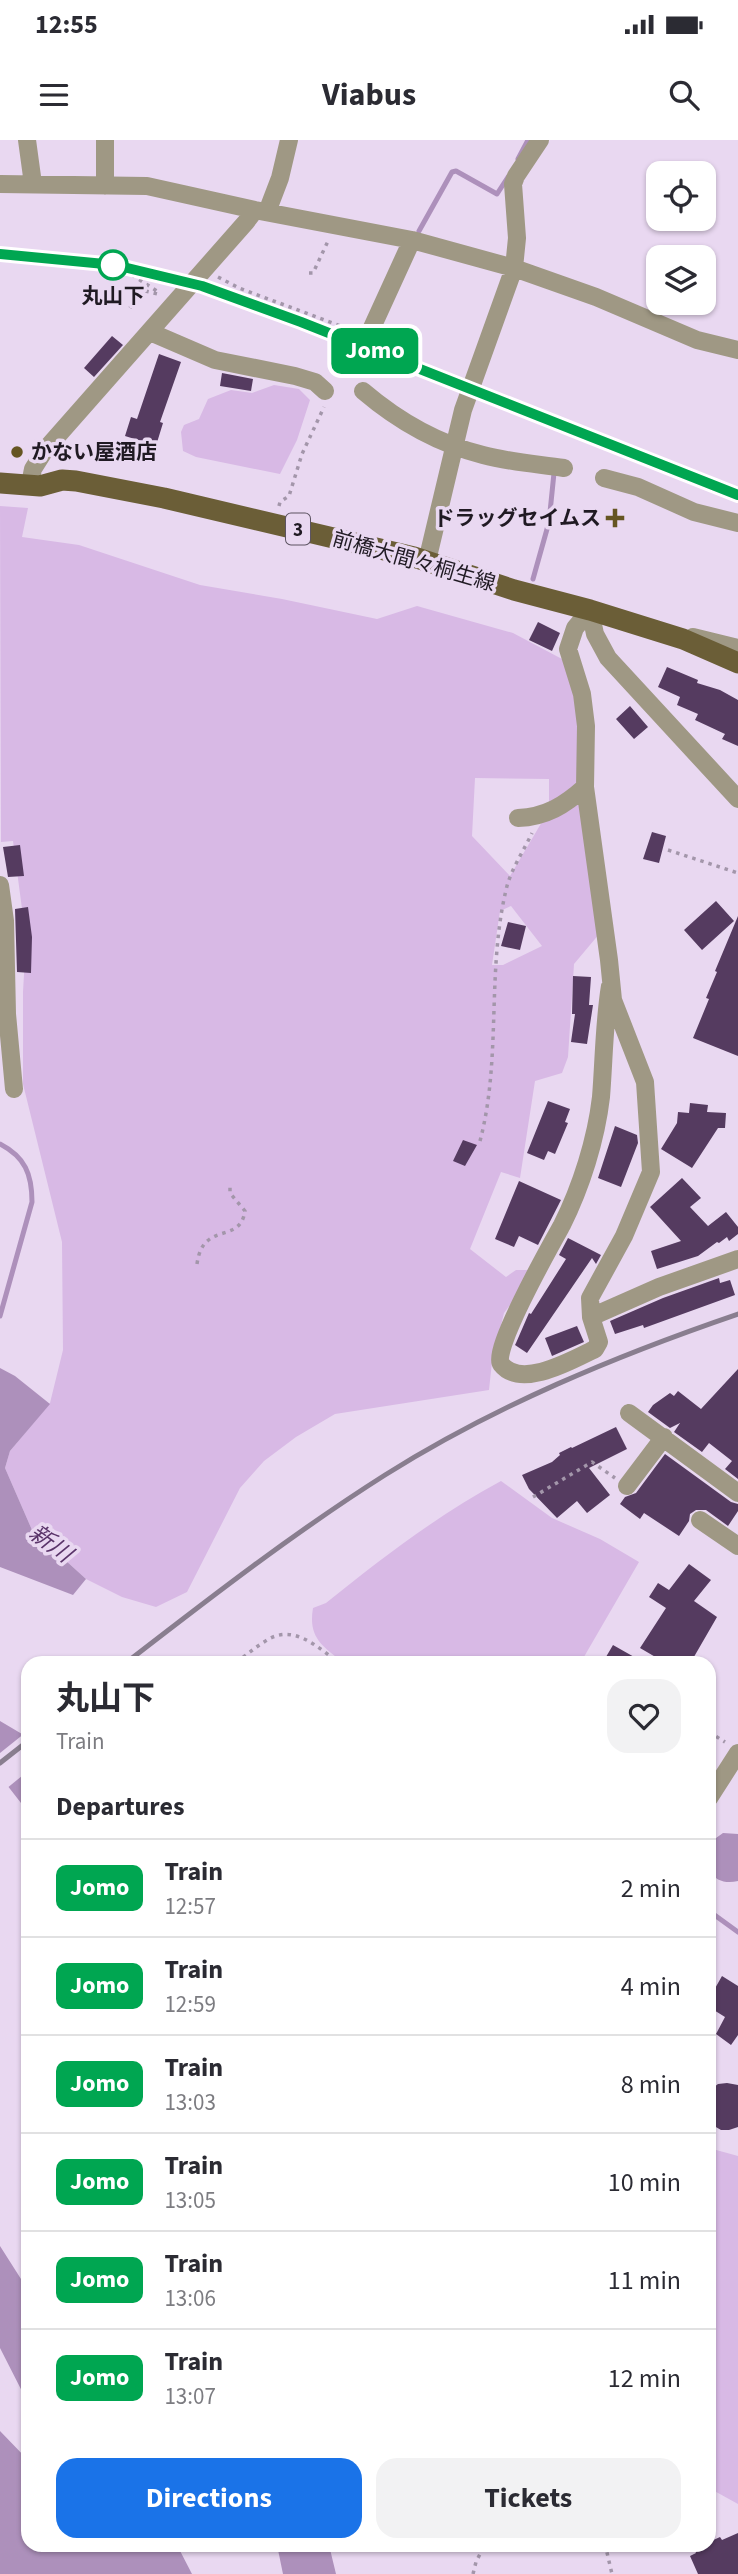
<!DOCTYPE html>
<meta charset="utf-8">
<style>
:root{--surface:#fff;--page:#f2f2f3;--text:#2b2b33;--muted:#7c7c81;--line:#e1e1e2;--accent:#1a73e8}
body{margin:0;font-family:"Source Sans 3","Noto Sans JP",sans-serif;background:var(--page);color:var(--text);height:100vh;display:flex;flex-direction:column;font-size:26px;white-space:nowrap}
*{box-sizing:border-box;margin:0}
p{font-size:23px;color:var(--muted)}
.icon{flex:none;width:38px;height:38px;fill:none;stroke:currentColor;stroke-width:2;stroke-linecap:round;stroke-linejoin:round}
.map{position:relative;flex:1;overflow:hidden}
.side{position:absolute;left:21px;top:1516px;width:695px;height:896px;display:flex;flex-direction:column;background:var(--surface);border-radius:21px;box-shadow:0 2px 5px #0004}
.side>*{flex:none}
.badge{padding:0 14px;border-radius:10px;font-size:24px;line-height:46px}
.tools{position:absolute;left:646px;top:21px;display:grid;gap:14px}
.tools a{display:grid;place-items:center;width:70px;height:70px;border-radius:14px;background:var(--surface);box-shadow:0 2px 5px #0004;font-size:35px}
.map>.badge{position:absolute;translate:-50% -50%;box-shadow:0 0 0 4px #fff}
h2{padding:0 35px;font-size:26px;line-height:63px}
.round{display:grid;place-items:center;flex:none;width:74px;height:74px;border-radius:21px;background:var(--page)}
.headline{display:flex;align-items:center;justify-content:space-between;height:119px;padding:0 35px}
h1{font-size:33px;font-weight:700;line-height:52px}
.primary-button{display:flex;gap:14px;margin-top:auto;padding:14px 35px}
.primary-button a{flex:1;height:80px;border-radius:21px;background:var(--accent);color:#fff;font-size:28px;font-weight:700;line-height:80px;text-align:center}
.primary-button a+a{background:var(--page);color:var(--text)}
ul{padding:0;list-style:none}
li{display:flex;align-items:center;gap:21px;height:98px;padding:0 35px;border-top:2px solid var(--line)}
li div{flex:1}
li b{display:block;font-size:26px}
li em{font-style:normal}
li .badge{min-width:77px;font-weight:700;text-align:center}
.status{display:flex;justify-content:space-between;align-items:center;height:49px;padding:0 35px;background:var(--surface);direction:ltr}
.status svg{height:19px;fill:currentColor}
header{display:flex;justify-content:space-between;align-items:center;height:91px;padding:0 35px;background:var(--surface);font-size:32px;font-weight:700}
.map>svg:first-child{display:block}
.green{fill:#d8b9e5;fill-rule:evenodd}
.water{fill:#ad90bb}
.pier{fill:#e9d8f1}
.lines{fill:none;stroke-linecap:round;stroke-linejoin:round}
.stream{stroke:#ad90bb;stroke-width:5}
.building{fill:#553b60}
.path{stroke:#a396aa;stroke-width:3.5;stroke-dasharray:3.5 5;stroke-linecap:butt}
.minor{stroke:#9f9884;stroke-width:18}
.major{stroke:#6b5e37;stroke-width:21}
.rail{stroke:#897e8f;stroke-width:5}
.line-casing{stroke:#fff;stroke-width:16}
.line{stroke:#00a651;stroke-width:10}
.stop-dot{fill:#fff;stroke:#00a651;stroke-width:3.5}
.poi-dot{fill:#655522;stroke:#e9d8f1;stroke-width:2.5}
.labels{text-anchor:middle;stroke-width:7;stroke-linejoin:round;paint-order:stroke}
.shield{fill:#e9d8f1;stroke:#5c5361;stroke-width:2}
.shield-label{font-size:19px;font-weight:bold;fill:#201a23}
.stop-label{font-size:21px;font-weight:bold;fill:#201a23;stroke:#e9d8f1}
.poi-label{font-size:21px;font-weight:bold;fill:#201a23;stroke:#e9d8f1;text-anchor:start}
.street-label{font-size:21px;fill:#201a23;stroke:#e9d8f1}
.water-label{font-size:23px;font-style:italic;fill:#5a346a;stroke:#e9d8f1}
</style>
<div class="status"><b>12:55</b><svg viewBox="0 0 49 12"><path d="M0 12V9h3v3zM5 12V6h3v6zM10 12V3h3v9zM15 12V0h3v12zM26 1h20v11H26zM47 4h2v5h-2z"/></svg></div>
<header><svg class="icon" aria-label="menu" viewBox="0 0 24 24"><path d="M4 6h16M4 12h16M4 18h16"/></svg>Viabus<svg class="icon" aria-label="search" viewBox="0 0 24 24"><circle cx="10" cy="10" r="6"/><path d="M15 15l6 6"/></svg></header>
<div class="map">
<svg width="738" height="2434" viewBox="0 0 738 2434">
<rect width="100%" height="100%" fill="#e9d8f1"/>
<path class="green" d="M274,245l25,4 11,11 -13,40 -17,34 -84,-17 -13,-6 -2,-19 3,-7 15,-6 9,-20 23,-9 21,3z
M0,366l28,2 -6,29 57,8 121,40 82,14 95,20 40,-13 96,27 49,26 16,36 22,238 -26,31 -6,93 -6,16 -27,8 -15,97 -19,-6 -31,77 36,28 10,-7h20l-32,43 -12,49 -3,28 -154,24 -39,23 -32,24 -24,27 -53,104 -31,15 -34,-10 -36,-18 -54,-49 -27,-62 5,-17 40,-48 13,-53 -1,-108 -39,-158v-92l3,-53 -13,-98 -12,1zM475,638l74,1v31l-39,66 -38,-40zM511,766l31,40 -39,19h-11l8,-54z
M501,1341l51,37 48,21 39,23 -58,100h-238c-21,-16 -35,-25 -30,-54l13,-5c56,-45 112,-88 175,-122z
M709,2008l29,8v348l-29,-16z"/>
<path class="water" d="M0,1228l15,8 35,28 -40,47 -5,17 27,62 54,49 -13,16 -73,-28z
M0,1581l22,13 6,8v70l-28,-36z
M723,1693l15,1v47c-12,3 -22,0 -29,-10v-28z
M0,2106l28,44v113l-28,-55z
M0,2291l28,29v84l149,1 15,29h-192z
M277,2405h52l7,29h-53z"/>
<path class="pier" d="M25,1593l3,4v34l-22,18 -6,-7v-29z"/>
<g class="lines">
<path class="stream" d="M518,19l10,-19
M419,91l33,-59 4,-1 41,23 11,-17
M533,439l16,-57 5,-49
M0,1004c25,13 32,30 32,58l-32,114
M709,1771l29,21"/>
</g>
<path class="building" d="M112,196l11,9 -29,32 -10,-9z
M159,214l22,8 -21,60 3,1 -8,26 -15,-4 1,-4 -16,-5 6,-19 6,2z
M222,233l31,6 -2,12 -31,-5z
M538,482l22,11 -8,18 -23,-11z
M667,527l31,13 -1,3 23,7 18,10v46l-16,-7 3,-5 -30,-14 3,-6 -21,-9 3,-8 -22,-10z
M630,566l18,21 -14,12 -18,-20z
M652,692l14,4 -7,27 -16,-4z
M20,705l4,31 -16,1 -5,-30z
M716,761l18,20 -32,29 -18,-20z
M28,767l4,30 -1,36 -14,-1 -2,-63z
M738,776v140l-45,-18 16,-39 -3,-1 11,-26 -2,-1z
M508,782l18,4 -6,24 -19,-4z
M573,836l18,1 -2,28h4l-6,39 -16,-2 4,-28h-3z
M548,961l22,8 -5,13 3,1 -13,31 -7,-3 -4,9 -17,-7z
M690,963l18,2 -1,7 19,1 -1,15h-7l-26,40 -31,-19 16,-26 1,-11 11,1z
M615,986l22,9 1,8 -17,44 -23,-9z
M463,1000l14,5 -12,21 -12,-5z
M682,1038l19,20 -11,9 18,19 18,-14 12,15v7l-9,7 -2,-4 -8,6 -2,-1 -19,14 -41,13 -6,-18 30,-10 -31,-34z
M519,1041l42,19 -23,45 -19,-9 -5,11 -19,-8z
M568,1098l33,17 -5,9 -4,-6 -65,95 -12,-8 1,-2 13,-30 2,1 35,-55 -7,-4z
M719,1138l1,5 10,-3 5,15 -91,33 -1,-3 -28,9 -5,-13 53,-23z
M577,1186l7,16 -32,14 -7,-18z
M738,1229v110l-13,-10 7,-8 -23,-18 -7,9 -28,-20 6,-9 -10,5 -22,-16 5,-7 17,-12 4,3 4,-5 23,18z
M616,1287l11,22 -38,19 21,27 -23,18 -10,-12 -20,17 -28,-29 -7,-14 30,-13 8,-7 -1,-2 12,-6 1,1z
M665,1314l66,48 7,2v7l-10,15 -22,-16h-10l-6,4 -1,7 -10,15 -35,-23 -4,6 -20,-15 5,-7 11,-4z
M689,1424l22,16 -17,21 23,16 -26,45h-27l-24,-14 26,-40 -17,-11 9,-14 11,7z
M613,1505l30,17h-40z
M722,1836l16,10v49l-7,10 -15,-11 9,-17 -16,-10v-8z
M727,1943l11,2v42l-9,3h-8l-12,-7v-32l9,-7z
M738,2393v41h-40l-8,-18 6,-3 -4,-9h17v-2l11,-5 2,3z"/>
<g class="lines">
<path class="path" d="M309,133h4l16,-34
M132,135l28,18
M218,137l21,11 115,43
M130,168l11,-18 17,4
M357,236l4,-30
M279,366l1,-4 9,-6 13,-42 22,-47
M668,710l70,23
M480,1001c22,-83 6,-172 27,-255 5,-18 17,-36 25,-53
M197,1124c6,-44 43,-19 48,-53l-15,-18v-7
M533,1357l59,-35 23,16
M206,1522l7,-4 4,4
M236,1522c10,-6 18,-14 28,-20 28,-20 52,4 74,20
M709,1592l16,10
M605,2404l7,30
M473,2434l3,-12 9,-18"/>
<path class="minor" d="M27,0l6,44
M0,44l147,2 108,24 157,30 102,28 82,29 101,43 41,10
M105,46v-46
M267,72l13,-34 9,-38
M150,192l65,28 80,16 20,6 10,9
M370,192l42,-92
M363,251c34,29 76,53 120,64 26,7 54,9 81,13
M604,338l34,9 56,25 44,11
M30,344l3,-15 12,-19 201,-228 9,-12
M427,421l36,-151 51,-142 3,-30 -4,-54 3,-8 24,-36
M590,470l-15,18 -7,21 14,45 4,32 -1,61 24,173 4,40 32,82 6,90 -27,64 -34,62 1,19 8,25 -4,7c-21,10 -74,41 -94,15 -10,-13 51,-121 61,-139 19,-38 34,-85 39,-128 3,-37 3,-74 9,-111
M590,470l5,24 13,24 130,141
M693,497l45,11
M518,678c28,-1 47,-13 67,-31
M0,745l5,36 2,93 7,75
M591,1177l68,-30 79,-28
M629,1273l109,80
M627,1346l37,-49
M700,1380l38,26
M709,1658l29,-45"/>
<path class="major" d="M0,343l40,3 22,-6 14,1 88,17 250,59 100,33 76,20 93,29 55,24"/>
<path class="rail" d="M0,114l115,11 87,21 99,36 437,173
M127,1522c84,-65 168,-130 258,-187 110,-69 230,-119 353,-161
M0,1623l28,-22"/>
</g>
<g class="lines">
<defs>
<path id="line" d="M0,114l115,11 87,21 99,36 437,173"/>
</defs>
<use href="#line" class="line-casing"/>
<use href="#line" class="line"/>
</g>
<circle class="stop-dot" cx="113" cy="125" r="14"/>
<g class="poi-dot">
<circle cx="17" cy="312" r="7"/>
<path d="M611.5 367.5h7v7h7v7h-7v7h-7v-7h-7v-7h7z"/>
</g>
<g class="labels">
<rect class="shield" x="286" y="373.5" width="24" height="31" rx="5"/>
<g class="shield-label">
<text x="298" y="396">3</text>
</g>
<g class="stop-label">
<text x="113" y="163">丸山下</text>
</g>
<g class="poi-label">
<text x="31" y="319">かない屋酒店</text>
<text x="601" y="385" text-anchor="end">ドラッグセイムス</text>
</g>
<g class="street-label">
<text transform="translate(414 421) rotate(16)" y="7">前橋大間々桐生線</text>
</g>
<g class="water-label">
<text transform="translate(51 1403) rotate(36)" y="8">新川</text>
</g>
</g>
</svg>
<div class="tools">
<a><svg class="icon" aria-label="locate" viewBox="0 0 24 24"><circle cx="12" cy="12" r="6"/><path d="M12 2v4M12 18v4M2 12h4M18 12h4"/></svg></a>
<a><svg class="icon" aria-label="layers" viewBox="0 0 24 24"><path d="M12 4l9 5-9 5-9-5zM3 14l9 5 9-5"/></svg></a>
</div>
<b class="badge" style="left:375px;top:211px;background:#00a651;color:#fff">Jomo</b>
<section class="side">
<div class="headline"><div><h1>丸山下</h1><p>Train</p></div><a class="round"><svg class="icon" aria-label="heart" viewBox="0 0 24 24"><path d="M12 20l-8-8c-3-5 5-10 8-4 3-6 11-1 8 4z"/></svg></a></div>
<h2>Departures</h2>
<ul>
<li><span class="badge" style="background:#00a651;color:#fff">Jomo</span><div><b>Train</b><p>12:57</p></div><em>2 min</em></li>
<li><span class="badge" style="background:#00a651;color:#fff">Jomo</span><div><b>Train</b><p>12:59</p></div><em>4 min</em></li>
<li><span class="badge" style="background:#00a651;color:#fff">Jomo</span><div><b>Train</b><p>13:03</p></div><em>8 min</em></li>
<li><span class="badge" style="background:#00a651;color:#fff">Jomo</span><div><b>Train</b><p>13:05</p></div><em>10 min</em></li>
<li><span class="badge" style="background:#00a651;color:#fff">Jomo</span><div><b>Train</b><p>13:06</p></div><em>11 min</em></li>
<li><span class="badge" style="background:#00a651;color:#fff">Jomo</span><div><b>Train</b><p>13:07</p></div><em>12 min</em></li>
</ul>
<div class="primary-button"><a>Directions</a><a>Tickets</a></div>
</section>
</div>
